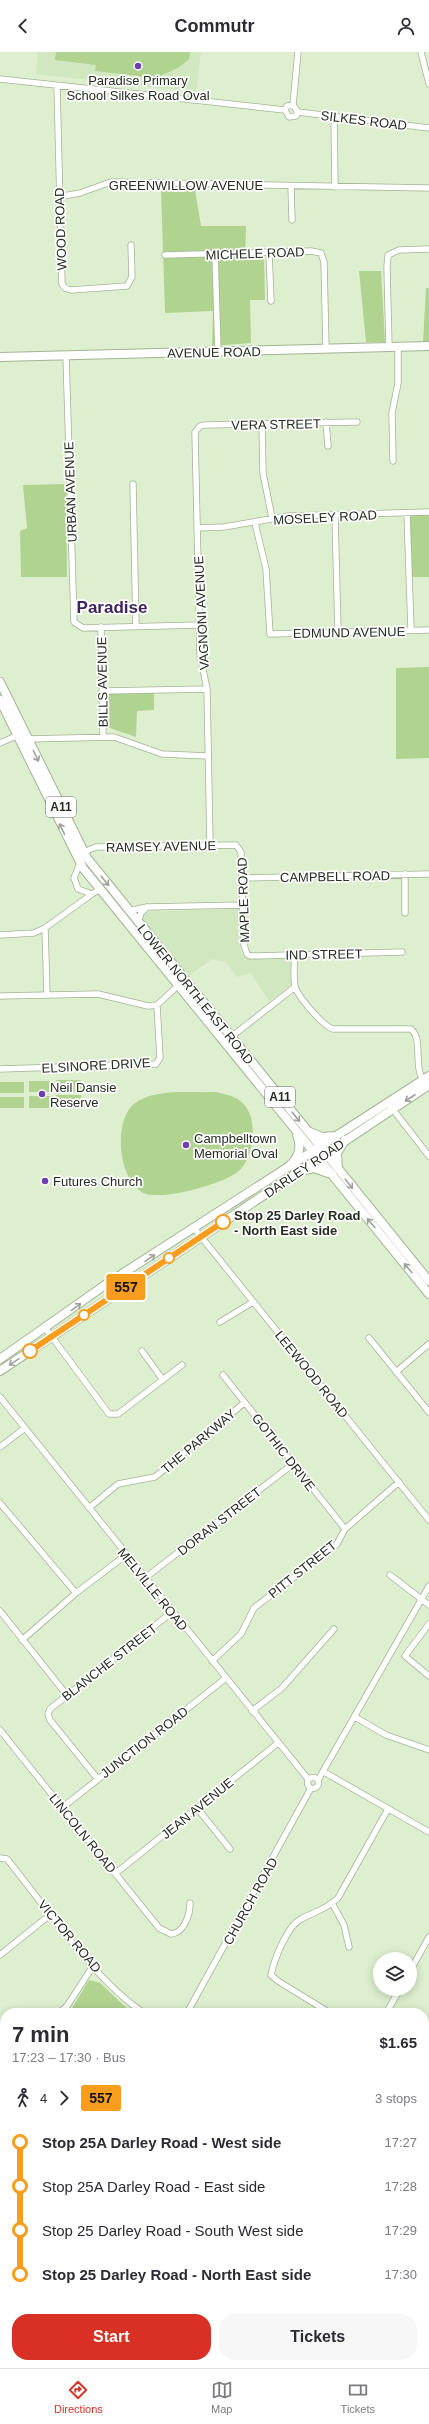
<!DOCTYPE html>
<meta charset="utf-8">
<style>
:root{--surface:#fff;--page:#f7f7f7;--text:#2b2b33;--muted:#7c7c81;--line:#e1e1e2;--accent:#d93025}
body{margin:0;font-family:Helvetica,sans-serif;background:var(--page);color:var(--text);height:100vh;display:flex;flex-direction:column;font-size:15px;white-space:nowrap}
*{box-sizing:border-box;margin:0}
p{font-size:13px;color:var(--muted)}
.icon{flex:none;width:22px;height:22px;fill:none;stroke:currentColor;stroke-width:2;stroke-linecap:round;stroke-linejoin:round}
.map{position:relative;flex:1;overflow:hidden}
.side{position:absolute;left:0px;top:1956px;width:429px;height:360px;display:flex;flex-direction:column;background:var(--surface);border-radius:16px 16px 0 0;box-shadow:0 2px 10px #0003}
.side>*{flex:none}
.badge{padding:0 8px;border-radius:3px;font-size:14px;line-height:26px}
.buttons{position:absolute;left:373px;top:1900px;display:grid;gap:8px}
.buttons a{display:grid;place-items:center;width:44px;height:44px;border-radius:50%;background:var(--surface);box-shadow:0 2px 10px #0003;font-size:20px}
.map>.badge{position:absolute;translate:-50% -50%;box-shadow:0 0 0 2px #fff}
.legs{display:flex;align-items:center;gap:6px;height:44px;padding:0 12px;font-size:13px}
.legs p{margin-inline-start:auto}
.headline{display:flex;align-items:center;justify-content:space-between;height:68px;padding:0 12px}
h1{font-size:22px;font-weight:800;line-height:30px}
.primary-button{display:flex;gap:8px;margin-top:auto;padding:8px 12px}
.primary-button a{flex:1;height:46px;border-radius:16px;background:var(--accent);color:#fff;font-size:16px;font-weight:800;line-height:46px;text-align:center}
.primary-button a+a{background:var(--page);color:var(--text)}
ul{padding:0 12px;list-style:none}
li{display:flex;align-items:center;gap:14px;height:44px;font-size:15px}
li i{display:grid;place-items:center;width:6px;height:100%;margin:0 5px;background:currentColor}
li i::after{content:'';width:10px;height:10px;margin:-5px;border:3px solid;border-radius:50%;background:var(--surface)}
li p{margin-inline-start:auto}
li:first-child i{background:linear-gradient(#0000 50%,currentColor 0)}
li:last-child i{background:linear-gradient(currentColor 50%,#0000 0)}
header{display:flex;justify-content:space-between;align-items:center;height:52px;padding:0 12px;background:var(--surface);font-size:18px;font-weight:800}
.menu{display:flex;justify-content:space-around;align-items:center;height:56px;border-top:1px solid var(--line);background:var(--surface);font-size:11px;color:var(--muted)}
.menu a{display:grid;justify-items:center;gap:2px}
.menu .active{color:var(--accent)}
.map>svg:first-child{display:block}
.built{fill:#d1e7bf}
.green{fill:#b0d390}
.water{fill:#8db95e;stroke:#6e8f4c}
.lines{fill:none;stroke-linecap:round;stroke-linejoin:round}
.street-casing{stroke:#a3b494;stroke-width:7}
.secondary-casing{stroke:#a3b494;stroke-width:10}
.primary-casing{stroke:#a3b494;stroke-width:10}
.street{stroke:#fff;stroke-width:5.5}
.secondary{stroke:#fff;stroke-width:8}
.primary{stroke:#fff;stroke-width:8}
.oneway{stroke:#9da09b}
.line-1-casing{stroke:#fff;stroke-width:9}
.line-1{stroke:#f99d1e;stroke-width:6}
.poi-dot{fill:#6e3db4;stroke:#fff;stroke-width:1.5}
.stop-1-dot{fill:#fff;stroke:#f99d1e;stroke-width:2}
.labels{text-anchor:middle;stroke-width:3.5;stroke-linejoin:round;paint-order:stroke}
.shield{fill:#fff;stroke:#676c64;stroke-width:1}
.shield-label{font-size:12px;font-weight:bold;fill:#262d21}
.poi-label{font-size:13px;fill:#262d21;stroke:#fff;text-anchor:start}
.street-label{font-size:13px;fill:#262d21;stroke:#fff}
.stop-label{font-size:13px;font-weight:bold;fill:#262d21;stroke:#fff;text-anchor:start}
.district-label{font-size:17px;font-weight:bold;fill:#3c255f;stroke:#fff}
</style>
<header><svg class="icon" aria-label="back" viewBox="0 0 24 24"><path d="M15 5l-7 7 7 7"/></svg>Commutr<svg class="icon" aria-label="person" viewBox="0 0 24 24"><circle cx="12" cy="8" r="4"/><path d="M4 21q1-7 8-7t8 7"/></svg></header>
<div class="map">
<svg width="429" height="2316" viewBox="0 0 429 2316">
<rect width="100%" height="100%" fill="#ddefce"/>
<path class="built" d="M38,0h163l-5,40 -160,-18z
M239,857l2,42 4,7h50l-4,27 -22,16 -18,-28 -14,4 -11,-15 -14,-3 -25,18 -53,-65z"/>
<path class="green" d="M56,0h134l-1,7 -11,9 -23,10 -60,-7 1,-6 -41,-5z
M161,137l34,1 6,36h45l-1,34 19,-1 1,41h-15l1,43 -39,3 1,-35 -48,2z
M359,219h22l4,71h-19z
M426,236h3v53l-6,1z
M66,432l1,93h-46l-1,-46 7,-3 -4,-43z
M429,462v63h-17l-2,-62z
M429,615v91l-33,1v-91z
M154,640v18l-17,1 -1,26 -29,-10 -2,-33z
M56,1028h25v12h-25z
M29,1029h24v11h-24z
M0,1030h24v11h-24z
M216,1040c7,2 16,3 23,8 21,14 16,56 0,71 -14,12 -63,25 -81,24 -4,0 -9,0 -12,-1 -28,-10 -34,-74 -11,-91 21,-15 56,-10 81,-11z
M56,1043h25v12h-25z
M29,1044h25v12h-25z
M0,1045h24v11h-24z
M89,1928l11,3 32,30h-66l6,-5z
M5,1997v128l-5,2v-128z
M209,2311h68l2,5h-70z"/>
<path class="water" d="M242,2311h13l-1,5h-12z"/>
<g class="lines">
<defs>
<path id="street" d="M421,0l8,32
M0,27l285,31
M57,34l5,198 3,4 6,2 56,-4 5,-9 -1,-32
M293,53l5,-53
M285,58l2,-4 6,-1 5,7
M285,58l4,7 7,-1 2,-4
M298,60l131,16
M334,65l1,70
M291,134l1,34
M58,145l22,-4 31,-11 318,6
M269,201l2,48
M215,202l3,98
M165,203l146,-4 10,2 3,9 2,87
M389,295l-2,-80 1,-12 11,-5 30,-1
M66,303l8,267 9,6 116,-3
M326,370l2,24
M262,372l1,49 9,45
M393,409l-1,-48 6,-30v-36
M133,432l3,142
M407,461l4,117
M335,463l3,117
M255,471l11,46 4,65 159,-4
M197,476l27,-1 64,-11 141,-4
M101,575l2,109
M103,639l104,-2
M26,687l88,-2 48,17 46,2
M0,691l21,-9
M210,793l-3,-156 -7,-34 -5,-223 5,-6 5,-1 152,-3
M84,800l12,-5 140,-2 5,7 3,93 3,9 3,2 152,-4
M80,811l-6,15 4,11 14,5 8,-5
M405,822v39
M242,826l187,-4
M128,859l19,-4 95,-2
M138,871l3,-10 6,-6
M45,876l2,67
M0,883l34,-2 11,-5 47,-34
M295,902c-1,11 -2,22 0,32 2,10 28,40 38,43h78c13,11 1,38 14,54
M0,944l98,-2 50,12 9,-1 27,-25
M231,985l64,-50
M0,1017l156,-5 4,-6 -3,-53
M391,1055l38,49
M194,1176l235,292
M220,1270l33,-20
M46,1277l63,85h9l64,-49
M369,1286l60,74
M142,1299l21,29
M396,1320l33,-28
M223,1323l122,154
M0,1345l308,382
M0,1395l25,-19
M0,1451l76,90
M89,1456l29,-24 37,-7 89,-74
M390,1523l39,30
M145,1526l148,-114
M0,1559l66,83
M429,1572l-24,32 24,20
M22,1588l54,-47 50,-38
M212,1609l29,-27 13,-26 83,-64 8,-15 54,-47
M252,1659l30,-23 52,-59
M355,1665l31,18 43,15
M0,1678l159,198 12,6c13,-1 19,-19 19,-31
M324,1720l105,60
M307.5 1731a5.5 5.5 0 1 1 11 0a5.5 5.5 0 1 1-11 0Z
M97,1726l-47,-58 -2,-6 2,-5 122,-97
M318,1728l111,-194
M63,1755l163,-129
M197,1756l33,41
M0,1806l7,1c38,47 88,122 137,154
M116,1821l162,-130
M332,1851l12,22 5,22
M0,1903l51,-41
M410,1919l19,-34
M59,1961l8,-7 26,-40
M187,1961l124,-225
M330,1961l-52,-32 -7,-6c3,-15 16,-49 30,-56 15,-8 24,-9 37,-21l50,-89
M386,1961l14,-24
M0,1994l5,-2
M424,2019l5,3
M424,2033l5,-8
M424,2050l5,3
M424,2120l5,2
M0,2157l5,-2
M424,2177l5,-9
M0,2223l5,-1
M424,2224l5,2
M424,2295l5,-9
M0,2309l5,1
M17,2311l19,2
M128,2311l3,5
M207,2311v5
M419,2311l8,5"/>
<path id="secondary" d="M0,305l429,-11
M0,1307l105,-74 324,-209
M0,1319l429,-286"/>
<path id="primary" d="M0,630l87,176 342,423
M0,648l83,168 346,426
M310,1080l12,5 14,-1
M289,1114c10,-8 13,-20 8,-31
M338,1117l-1,-16 8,-13
M299,1119l15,-3 14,5"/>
</defs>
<use href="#street" class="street-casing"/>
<use href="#secondary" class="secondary-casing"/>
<use href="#primary" class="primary-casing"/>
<use href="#street" class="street"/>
<use href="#secondary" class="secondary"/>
<use href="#primary" class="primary"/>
</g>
<defs><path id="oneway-shaft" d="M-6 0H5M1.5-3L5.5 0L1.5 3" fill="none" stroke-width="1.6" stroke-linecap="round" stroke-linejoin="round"/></defs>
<g class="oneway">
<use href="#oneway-shaft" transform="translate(36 704) rotate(64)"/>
<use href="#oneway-shaft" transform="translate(62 777) rotate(-115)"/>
<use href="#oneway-shaft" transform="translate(105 829) rotate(51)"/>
<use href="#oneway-shaft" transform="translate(410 1046) rotate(147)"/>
<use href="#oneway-shaft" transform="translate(296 1065) rotate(51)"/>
<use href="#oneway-shaft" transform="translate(349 1132) rotate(51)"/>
<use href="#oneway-shaft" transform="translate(371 1171) rotate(-130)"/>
<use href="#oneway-shaft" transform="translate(150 1206) rotate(-34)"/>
<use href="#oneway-shaft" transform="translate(408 1216) rotate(-130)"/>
<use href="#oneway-shaft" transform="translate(76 1255) rotate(-36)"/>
<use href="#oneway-shaft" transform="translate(14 1310) rotate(146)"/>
</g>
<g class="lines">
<defs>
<path id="line-1" d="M30,1299l193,-129"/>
</defs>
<use href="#line-1" class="line-1-casing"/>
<use href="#line-1" class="line-1"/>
</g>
<g class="poi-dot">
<circle cx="138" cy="14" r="4"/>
<circle cx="42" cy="1042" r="4"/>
<circle cx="186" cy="1093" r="4"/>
<circle cx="45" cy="1129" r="4"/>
</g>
<g class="stop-1-dot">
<circle cx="223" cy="1170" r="7"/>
<circle cx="169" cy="1206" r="5"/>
<circle cx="84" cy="1263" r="5"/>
<circle cx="30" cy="1299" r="7"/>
</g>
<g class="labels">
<g class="shield">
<rect x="46" y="745" width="30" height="20" rx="3"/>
<rect x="265" y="1035" width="30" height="20" rx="3"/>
</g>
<g class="shield-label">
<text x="61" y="759">A11</text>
<text x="280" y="1049">A11</text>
</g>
<g class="poi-label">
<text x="138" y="33" text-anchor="middle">Paradise Primary<tspan x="138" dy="15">School Silkes Road Oval</tspan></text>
<text x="50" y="1040">Neil Dansie<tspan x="50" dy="15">Reserve</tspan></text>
<text x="194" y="1091">Campbelltown<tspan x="194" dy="15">Memorial Oval</tspan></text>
<text x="53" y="1134">Futures Church</text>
</g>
<g class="street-label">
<text transform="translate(364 68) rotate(7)" y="5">SILKES ROAD</text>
<text x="186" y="138">GREENWILLOW AVENUE</text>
<text transform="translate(60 177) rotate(-92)" y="5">WOOD ROAD</text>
<text transform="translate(255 201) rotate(-2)" y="5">MICHELE ROAD</text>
<text transform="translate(214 300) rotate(-1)" y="5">AVENUE ROAD</text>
<text transform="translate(276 372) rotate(-1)" y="5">VERA STREET</text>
<text transform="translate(70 440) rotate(-92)" y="5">URBAN AVENUE</text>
<text transform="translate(325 465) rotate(-3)" y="5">MOSELEY ROAD</text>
<text transform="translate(201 561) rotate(-93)" y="5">VAGNONI AVENUE</text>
<text transform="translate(349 580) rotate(-1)" y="5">EDMUND AVENUE</text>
<text transform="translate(102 630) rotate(-91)" y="5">BILLS AVENUE</text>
<text transform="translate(161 794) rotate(-1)" y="5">RAMSEY AVENUE</text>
<text transform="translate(335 824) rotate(-1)" y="5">CAMPBELL ROAD</text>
<text transform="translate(243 848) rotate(-92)" y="5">MAPLE ROAD</text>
<text transform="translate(324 902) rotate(-1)" y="5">IND STREET</text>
<text transform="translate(196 942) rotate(51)" y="5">LOWER NORTH EAST ROAD</text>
<text transform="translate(96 1013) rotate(-3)" y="5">ELSINORE DRIVE</text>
<text transform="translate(304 1116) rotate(-34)" y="5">DARLEY ROAD</text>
<text transform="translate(312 1322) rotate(51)" y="5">LEEWOOD ROAD</text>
<text transform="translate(198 1389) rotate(-40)" y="5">THE PARKWAY</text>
<text transform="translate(284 1400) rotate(52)" y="5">GOTHIC DRIVE</text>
<text transform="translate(219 1469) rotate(-38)" y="5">DORAN STREET</text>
<text transform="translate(302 1517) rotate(-39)" y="5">PITT STREET</text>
<text transform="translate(153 1537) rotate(51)" y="5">MELVILLE ROAD</text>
<text transform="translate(109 1610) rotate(-38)" y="5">BLANCHE STREET</text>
<text transform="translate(144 1690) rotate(-38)" y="5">JUNCTION ROAD</text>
<text transform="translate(197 1756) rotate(-39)" y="5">JEAN AVENUE</text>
<text transform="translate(83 1781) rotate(51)" y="5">LINCOLN ROAD</text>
<text transform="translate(250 1849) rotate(-61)" y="5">CHURCH ROAD</text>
<text transform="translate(70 1884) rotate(50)" y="5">VICTOR ROAD</text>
</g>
<g class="stop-label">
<text x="234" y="1168">Stop 25 Darley Road<tspan x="234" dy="15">- North East side</tspan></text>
</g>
<g class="district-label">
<text x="112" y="561">Paradise</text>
</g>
</g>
</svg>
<div class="buttons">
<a><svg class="icon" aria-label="layers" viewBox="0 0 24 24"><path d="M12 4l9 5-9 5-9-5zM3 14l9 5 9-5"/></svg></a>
</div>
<b class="badge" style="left:126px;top:1235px;background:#f99d1e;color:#111">557</b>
<section class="side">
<div class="headline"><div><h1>7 min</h1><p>17:23 – 17:30 · Bus</p></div><b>$1.65</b></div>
<div class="legs"><svg class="icon" aria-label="walk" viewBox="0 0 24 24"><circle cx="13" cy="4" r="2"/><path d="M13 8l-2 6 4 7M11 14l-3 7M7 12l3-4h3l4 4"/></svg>4<svg class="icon" aria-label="forward" viewBox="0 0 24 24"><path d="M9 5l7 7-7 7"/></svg><b class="badge" style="background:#f99d1e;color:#111">557</b><p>3 stops</p></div>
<ul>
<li><i style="color:#f99d1e"></i><b>Stop 25A Darley Road - West side</b><p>17:27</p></li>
<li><i style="color:#f99d1e"></i><span>Stop 25A Darley Road - East side</span><p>17:28</p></li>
<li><i style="color:#f99d1e"></i><span>Stop 25 Darley Road - South West side</span><p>17:29</p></li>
<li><i style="color:#f99d1e"></i><b>Stop 25 Darley Road - North East side</b><p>17:30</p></li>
</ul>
<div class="primary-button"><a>Start</a><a>Tickets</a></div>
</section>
</div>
<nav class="menu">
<a class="active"><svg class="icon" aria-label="directions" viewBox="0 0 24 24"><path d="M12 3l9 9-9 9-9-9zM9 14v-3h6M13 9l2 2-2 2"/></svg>Directions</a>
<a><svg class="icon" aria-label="map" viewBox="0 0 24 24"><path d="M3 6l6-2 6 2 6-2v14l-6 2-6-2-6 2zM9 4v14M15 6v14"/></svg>Map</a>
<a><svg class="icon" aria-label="tickets" viewBox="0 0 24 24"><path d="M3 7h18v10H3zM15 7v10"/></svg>Tickets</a>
</nav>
